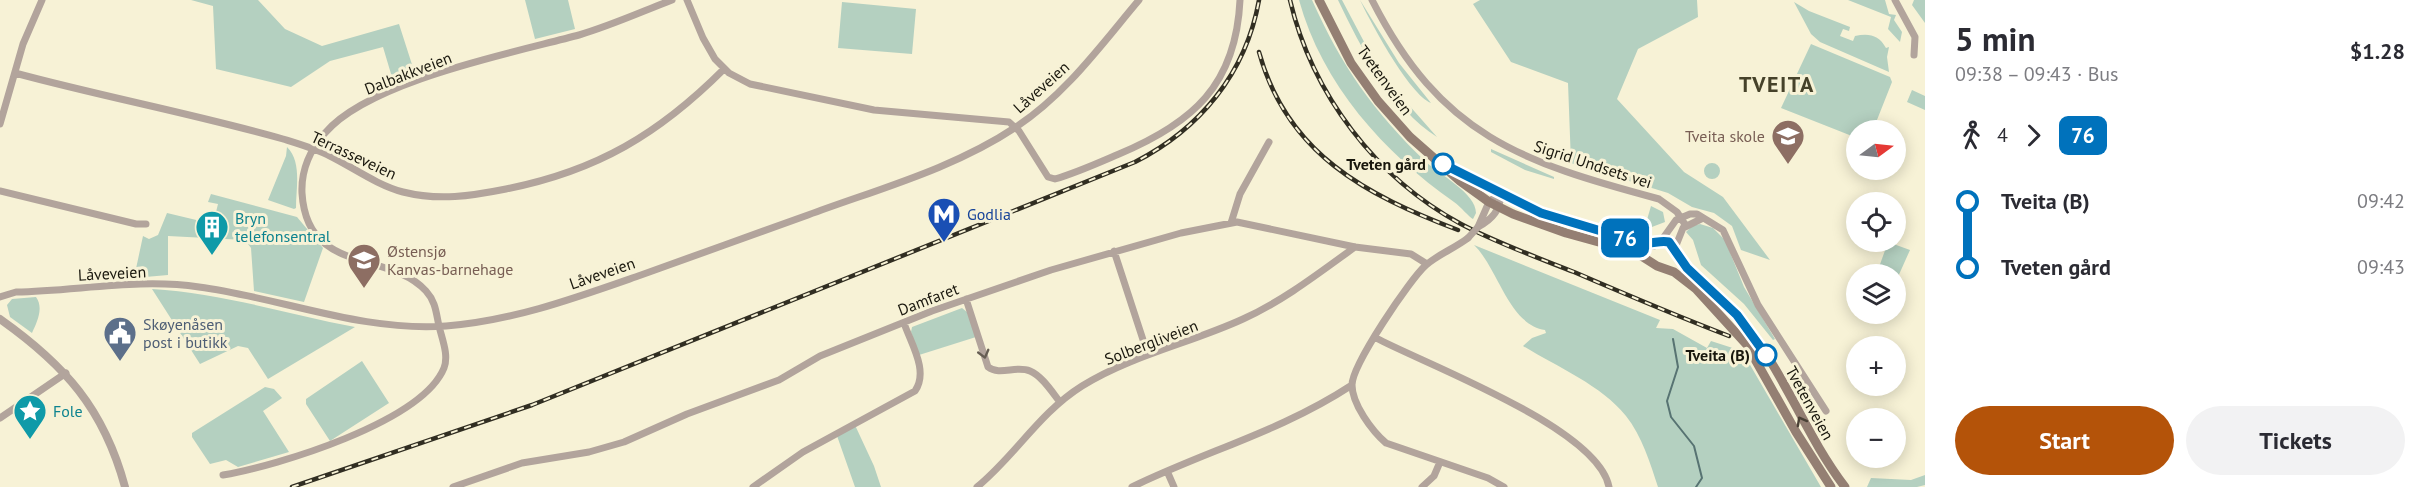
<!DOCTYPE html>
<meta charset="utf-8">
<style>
:root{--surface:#fff;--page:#f2f2f3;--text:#2b2b33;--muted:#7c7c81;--accent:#b45309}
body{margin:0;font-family:"PT Sans",sans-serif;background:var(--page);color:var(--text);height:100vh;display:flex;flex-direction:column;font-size:22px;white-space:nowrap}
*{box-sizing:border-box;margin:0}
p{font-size:20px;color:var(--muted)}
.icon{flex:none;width:33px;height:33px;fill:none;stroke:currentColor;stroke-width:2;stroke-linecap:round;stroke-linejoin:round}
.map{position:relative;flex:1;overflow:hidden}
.details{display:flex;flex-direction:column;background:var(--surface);width:510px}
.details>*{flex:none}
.badge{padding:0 12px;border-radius:9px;font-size:21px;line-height:39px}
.needle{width:39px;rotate:75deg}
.controls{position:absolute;left:1846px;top:120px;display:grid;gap:12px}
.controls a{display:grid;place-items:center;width:60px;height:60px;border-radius:50%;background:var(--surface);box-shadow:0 3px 15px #0003;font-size:30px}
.map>.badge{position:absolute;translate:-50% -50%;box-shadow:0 0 0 3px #fff}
.legs{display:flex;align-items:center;gap:9px;height:66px;padding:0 30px;font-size:20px}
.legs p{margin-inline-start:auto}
.headline{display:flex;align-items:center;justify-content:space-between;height:102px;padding:0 30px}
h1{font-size:33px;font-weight:700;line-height:45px}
.cta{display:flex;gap:12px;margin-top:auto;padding:12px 30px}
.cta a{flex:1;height:69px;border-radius:36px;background:var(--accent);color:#fff;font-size:24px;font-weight:700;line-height:69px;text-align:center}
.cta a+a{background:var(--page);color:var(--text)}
ul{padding:0 30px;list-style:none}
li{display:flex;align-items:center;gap:21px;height:66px;font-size:22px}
li i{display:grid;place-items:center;width:9px;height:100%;margin:0 8px;background:currentColor}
li i::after{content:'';width:15px;height:15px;margin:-8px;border:4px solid;border-radius:50%;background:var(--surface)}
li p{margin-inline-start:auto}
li:first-child i{background:linear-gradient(#0000 50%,currentColor 0)}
li:last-child i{background:linear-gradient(currentColor 50%,#0000 0)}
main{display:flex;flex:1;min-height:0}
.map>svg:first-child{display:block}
.green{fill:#b4d0c0}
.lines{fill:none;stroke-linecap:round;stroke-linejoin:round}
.stream{stroke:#577372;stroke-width:2}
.minor{stroke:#b2a49c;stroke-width:7}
.tertiary{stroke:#b2a49c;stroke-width:8}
.secondary{stroke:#947f73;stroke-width:9}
.rail-casing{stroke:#312e22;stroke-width:4.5}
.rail{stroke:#f7f2d6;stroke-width:2;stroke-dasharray:7;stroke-linecap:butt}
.minor-bridge{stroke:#b2a49c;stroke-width:7}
.oneway{stroke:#665e54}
.oneway2{stroke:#4a4136}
.line-1-casing{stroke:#fff;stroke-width:14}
.line-1{stroke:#0072bc;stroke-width:9}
.stop-1-dot{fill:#fff;stroke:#0072bc;stroke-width:3}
.labels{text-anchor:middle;stroke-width:6;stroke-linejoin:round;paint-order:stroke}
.street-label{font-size:16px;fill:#19170d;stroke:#f7f2d6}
.education-label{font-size:16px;fill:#785e54;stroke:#f7f2d6;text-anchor:end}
.stop-label{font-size:16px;font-weight:bold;fill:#19170d;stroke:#f7f2d6;text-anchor:end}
.transit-label{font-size:16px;fill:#164399;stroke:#f7f2d6;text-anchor:start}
.culture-label{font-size:16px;fill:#0d838f;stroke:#f7f2d6;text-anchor:start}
.service-label{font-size:16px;fill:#4e5e75;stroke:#f7f2d6;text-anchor:start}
.district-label{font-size:22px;font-weight:bold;letter-spacing:1.5px;fill:#46422a;stroke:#f7f2d6}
</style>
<main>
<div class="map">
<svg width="1925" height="487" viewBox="0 0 1925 487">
<rect width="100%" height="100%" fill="#f7f2d6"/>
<path class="green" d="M191,0h67l27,29 37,17 77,-22 17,53 -22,7 -11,-37 -53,14 -39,26 -75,-18 -3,-63z
M525,0h43l7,29 -40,10z
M1299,0h13c30,67 61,111 114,162 14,13 50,31 50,51l-3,6c-4,-2 -12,-12 -19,-17 -70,-49 -132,-118 -155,-202z
M1338,0h4l29,55 29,40 37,42c-45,-28 -77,-91 -99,-137z
M1360,0l39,63 32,40c-22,-9 -60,-80 -71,-103z
M1480,0h217l1,17 -60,32 -21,50 67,73 39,25 47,63 -29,-10 -9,-24 -18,-13 -22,-6 -24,-14 -97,-30 -3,-80 -57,-21 -38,-58z
M1848,0h37l4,14 7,1 -2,5 8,12 -2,10 -12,-13 3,-12z
M1914,0h11v23l-13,-18z
M842,2l74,7 -4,45 -74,-6z
M1794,2l15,9 41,16 -1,4 -6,-2 -3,7 13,5 2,-5c14,-3 24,-1 31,12l3,-1 -2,10 2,15 -69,-30 -9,-8z
M1811,44l79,33 2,5 -19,48h-16v8l-76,-30z
M1912,90l13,6v14l-18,-8z
M287,147c15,15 9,40 9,61l-2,1 -26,-9 18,-44z
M1491,149l63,28v2l-29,-9 -34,-18z
M1704 171a8 8 0 1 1 16 0a8 8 0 1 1-16 0Z
M211,194l86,23 26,31 -19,54 -50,-11 -3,-43 -6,-8 -77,-4v39l-34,3 9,-42 6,3 9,-4 9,-22 46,11 5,-20 -10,-2z
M1651,206l12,6 2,10 -21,8z
M1700,224l13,4 12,12 19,47 31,52 -2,1 -29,-36 -43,-39 -8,-25 -7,-8 6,-6z
M1888,242l22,8 -13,29 -1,-5 -18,-4z
M1474,245l186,75 -4,8 17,1 34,19 4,-7 31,10 79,136h-163c-8,-24 -16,-51 -32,-71 -25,-31 -69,-49 -103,-70l9,-8 14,-5 -1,-3c-36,-5 -47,-62 -71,-85z
M152,289c69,4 135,25 203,38l-87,52 -20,-31 -10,-2 -38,18z
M36,297c8,11 1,25 -4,36l-22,-16 -3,-12 5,-6z
M962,308l5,4 9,25 -57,18 -8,-23 1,-5z
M362,361l27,42 -59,38 -24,-37v-5z
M265,387l9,2 8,9 -19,13 26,41 -51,15 -12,-7 -16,4 -18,-27v-4z
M854,423l20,43 7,21h-26l-19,-54z
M1925,475v10l-8,2h-50l4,-9 40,2z"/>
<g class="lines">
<path class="stream" d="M1673,339l5,28 -11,34 4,16 23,29 8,32 -6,9"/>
<path class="minor" d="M687,0l16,38 12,21 14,14 21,11 124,26 135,12 10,9 29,46 7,2c21,-6 43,-16 64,-25 74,-31 117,-69 121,-154
M1372,0c69,136 149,162 287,199l18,13 9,14
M1895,0l20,37 -1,18
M15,73c89,24 180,41 268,66 16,5 33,10 47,17 24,12 47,29 73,36 36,9 68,4 103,-3 91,-18 153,-55 218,-120
M0,124l23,-80 19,-44
M0,191l136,33h10
M1500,193c2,16 -9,27 -22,34l11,-25z
M1231,223l9,-29 29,-52
M1468,238c-13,10 -29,16 -42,27 -16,14 -74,100 -74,120 0,19 20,46 34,58l102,35 16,9
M1661,241l15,-21 14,-6h7l26,16 35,75 68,106
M1675,248l8,-20 20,-10
M1114,251l34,104
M0,297l16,-5c61,-1 123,-14 183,-5 83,11 162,45 247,39 67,-5 132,-29 195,-51 56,-20 111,-40 167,-60 70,-26 145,-46 208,-88 50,-33 85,-82 123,-127
M966,299l22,68c12,9 28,-2 42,4 12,5 22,21 30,31
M1376,338c51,27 222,90 233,149
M0,418l66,-45
M1167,471l7,16
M223,475c54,-9 199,-53 221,-107 5,-13 -2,-29 -5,-42 -3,-13 -3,-24 -13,-35 -37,-41 -119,-15 -124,-98 -1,-23 8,-43 23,-60 44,-52 187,-80 254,-98 31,-9 62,-23 93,-35
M453,487l69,-24 67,-11 35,-10 63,-28 92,-34 41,-24 112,-45 119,-41 130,-37 56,-11 118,25 56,7 16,10
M753,487l50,-35 112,-61c14,-20 -4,-47 -11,-68
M977,487c38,-31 62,-74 105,-101 50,-31 109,-43 161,-67 40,-18 76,-46 112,-72
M1132,487c76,-37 148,-55 220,-102
M1422,487l12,-11 6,-14"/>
<path class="tertiary" d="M0,319c65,46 104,90 125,168"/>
<path class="secondary" d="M1319,0l32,63 27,38 32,36 50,44 29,21 24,12 53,19 69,19 22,14 17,6 22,17 51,56 49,87 35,55
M1448,165l93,48 100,30 13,2 11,-4c12,4 14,19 22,28 22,24 49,41 68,68 34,48 54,103 90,150"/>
<defs>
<path id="rail" d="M1290,0c22,94 86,178 171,224 36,19 75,33 113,48 51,22 103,44 155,64
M1259,52c28,102 107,143 199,178
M292,487l240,-82 603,-243c65,-33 111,-89 124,-162"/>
</defs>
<use href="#rail" class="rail-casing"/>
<use href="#rail" class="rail"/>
<path class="minor-bridge" d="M1468,238l10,-11"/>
</g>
<defs><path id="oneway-chevron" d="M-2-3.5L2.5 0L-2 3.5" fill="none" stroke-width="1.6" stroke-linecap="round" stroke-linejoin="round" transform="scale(1.5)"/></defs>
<use class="oneway" href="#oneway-chevron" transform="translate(984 354) rotate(75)"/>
<use class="oneway2" href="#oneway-chevron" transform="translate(1801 421) rotate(-119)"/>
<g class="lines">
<defs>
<path id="line-1" d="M1443,164l98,49 100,30c12,1 19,-3 28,-1l18,26 50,47 29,40"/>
</defs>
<use href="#line-1" class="line-1-casing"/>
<use href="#line-1" class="line-1"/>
</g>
<defs>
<symbol id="school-pin" viewBox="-11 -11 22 30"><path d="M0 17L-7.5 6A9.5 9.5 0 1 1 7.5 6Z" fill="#8d6e63" stroke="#f7f2d6"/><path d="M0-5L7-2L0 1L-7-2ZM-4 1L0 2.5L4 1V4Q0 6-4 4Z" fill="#fff"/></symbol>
<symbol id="metro-pin" viewBox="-11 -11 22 30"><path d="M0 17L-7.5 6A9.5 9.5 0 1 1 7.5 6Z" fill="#1a4fb4" stroke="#f7f2d6"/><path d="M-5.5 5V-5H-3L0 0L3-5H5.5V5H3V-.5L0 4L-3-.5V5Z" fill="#fff"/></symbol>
<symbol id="building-pin" viewBox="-11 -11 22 30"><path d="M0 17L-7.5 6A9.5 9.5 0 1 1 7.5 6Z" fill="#0f9aa8" stroke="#f7f2d6"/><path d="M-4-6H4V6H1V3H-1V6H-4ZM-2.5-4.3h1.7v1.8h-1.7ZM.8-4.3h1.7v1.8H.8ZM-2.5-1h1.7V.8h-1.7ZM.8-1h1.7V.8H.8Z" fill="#fff"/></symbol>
<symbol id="civic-pin" viewBox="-11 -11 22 30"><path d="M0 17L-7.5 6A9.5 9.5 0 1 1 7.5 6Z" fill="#5c6f8a" stroke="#f7f2d6"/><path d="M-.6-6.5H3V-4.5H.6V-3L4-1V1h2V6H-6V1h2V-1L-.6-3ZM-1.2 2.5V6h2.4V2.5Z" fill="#fff"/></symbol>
<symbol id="sight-pin" viewBox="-11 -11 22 30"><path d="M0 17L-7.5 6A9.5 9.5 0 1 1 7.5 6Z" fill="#0f9aa8" stroke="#f7f2d6"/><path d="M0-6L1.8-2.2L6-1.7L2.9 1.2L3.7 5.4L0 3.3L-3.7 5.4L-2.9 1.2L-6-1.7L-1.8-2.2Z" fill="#fff"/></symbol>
</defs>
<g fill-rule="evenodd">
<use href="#school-pin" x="1769" y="117" width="38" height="52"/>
<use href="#metro-pin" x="925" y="195" width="38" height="52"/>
<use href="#building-pin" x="193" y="208" width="38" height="52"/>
<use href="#school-pin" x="345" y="241" width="38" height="52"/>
<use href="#civic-pin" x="101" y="314" width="38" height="52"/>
<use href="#sight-pin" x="11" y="392" width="38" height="52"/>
</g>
<g class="stop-1-dot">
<circle cx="1443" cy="164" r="10"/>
<circle cx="1766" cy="355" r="10"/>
</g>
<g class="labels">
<g class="street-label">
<text transform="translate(408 73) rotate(-21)" y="6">Dalbakkveien</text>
<text transform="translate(1385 80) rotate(54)" y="6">Tvetenveien</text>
<text transform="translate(1041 87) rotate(-42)" y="6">Låveveien</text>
<text transform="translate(354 155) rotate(25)" y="6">Terrasseveien</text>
<text transform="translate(1593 164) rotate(18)" y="6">Sigrid Undsets vei</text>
<text transform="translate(112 273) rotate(-3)" y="6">Låveveien</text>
<text transform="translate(602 273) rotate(-19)" y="6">Låveveien</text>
<text transform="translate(928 299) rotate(-21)" y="6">Damfaret</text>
<text transform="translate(1151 342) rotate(-21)" y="6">Solbergliveien</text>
<text transform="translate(1810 403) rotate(61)" y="6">Tvetenveien</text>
</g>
<g class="education-label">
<text x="1765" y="142">Tveita skole</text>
<text x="387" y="257" text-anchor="start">Østensjø<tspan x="387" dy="18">Kanvas-barnehage</tspan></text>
</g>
<g class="stop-label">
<text x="1426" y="170">Tveten gård</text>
<text x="1750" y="361">Tveita (B)</text>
</g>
<g class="transit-label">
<text x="967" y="220">Godlia</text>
</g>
<g class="culture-label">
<text x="235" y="224">Bryn<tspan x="235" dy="18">telefonsentral</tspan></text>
<text x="53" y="417">Fole</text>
</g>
<g class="service-label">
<text x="143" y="330">Skøyenåsen<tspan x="143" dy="18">post i butikk</tspan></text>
</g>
<g class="district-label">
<text x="1777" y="92">TVEITA</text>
</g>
</g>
</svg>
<div class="controls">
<a><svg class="needle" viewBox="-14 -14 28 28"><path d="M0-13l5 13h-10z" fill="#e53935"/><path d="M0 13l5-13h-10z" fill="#7c7c81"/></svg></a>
<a><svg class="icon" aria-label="locate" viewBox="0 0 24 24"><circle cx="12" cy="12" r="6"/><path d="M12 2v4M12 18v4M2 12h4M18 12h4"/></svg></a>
<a><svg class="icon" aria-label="layers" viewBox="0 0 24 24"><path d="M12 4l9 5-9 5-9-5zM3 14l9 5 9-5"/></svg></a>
<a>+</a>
<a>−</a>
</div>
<b class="badge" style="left:1625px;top:238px;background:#0072bc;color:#fff">76</b>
</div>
<section class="details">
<div class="headline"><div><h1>5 min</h1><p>09:38 – 09:43 · Bus</p></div><b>$1.28</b></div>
<div class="legs"><svg class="icon" aria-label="walk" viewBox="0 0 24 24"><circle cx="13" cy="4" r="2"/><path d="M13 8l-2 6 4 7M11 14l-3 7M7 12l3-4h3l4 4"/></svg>4<svg class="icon" aria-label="forward" viewBox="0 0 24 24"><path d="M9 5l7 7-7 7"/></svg><b class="badge" style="background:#0072bc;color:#fff">76</b></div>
<ul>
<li><i style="color:#0072bc"></i><b>Tveita (B)</b><p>09:42</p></li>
<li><i style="color:#0072bc"></i><b>Tveten gård</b><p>09:43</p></li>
</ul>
<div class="cta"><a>Start</a><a>Tickets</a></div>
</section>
</main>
